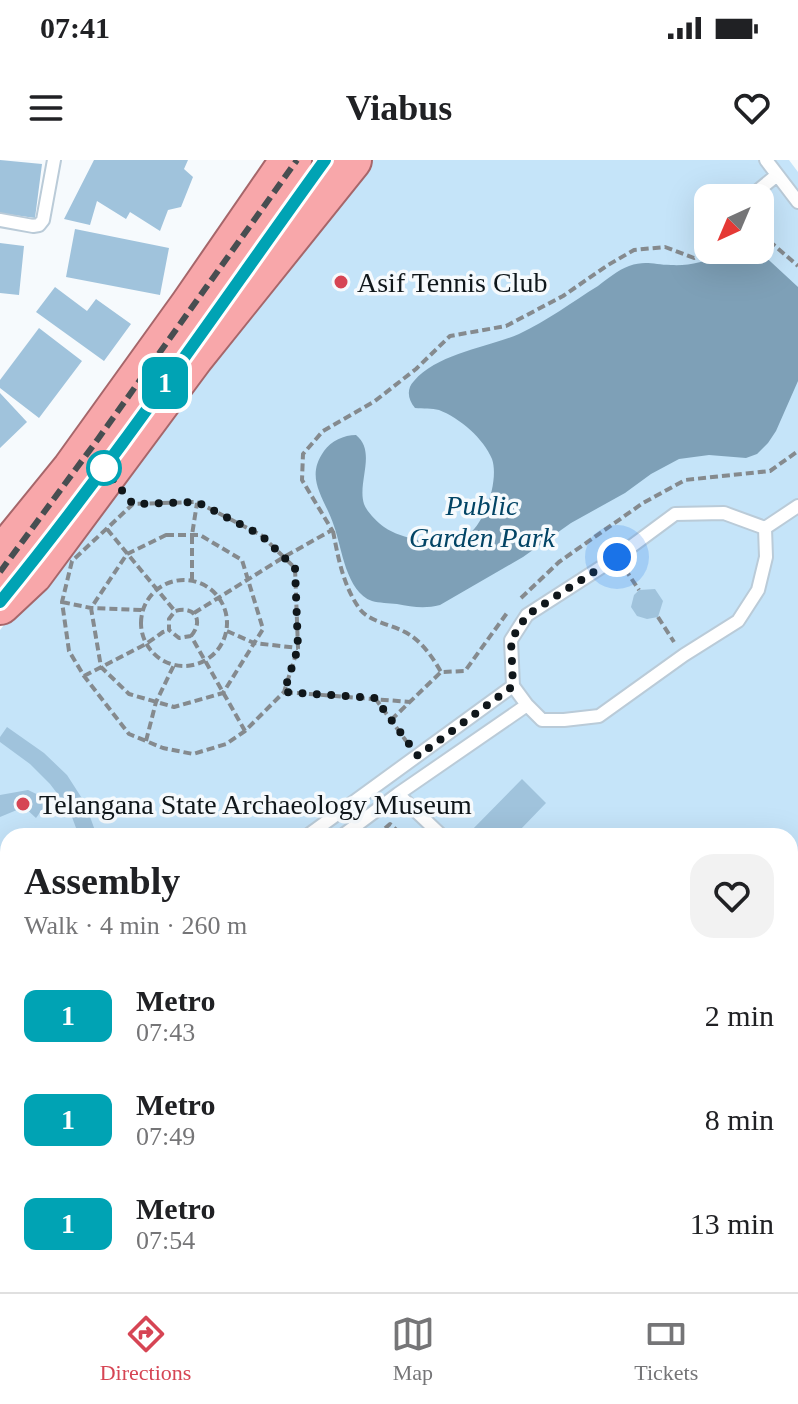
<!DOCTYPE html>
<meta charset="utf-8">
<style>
:root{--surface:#fff;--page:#f2f2f2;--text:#202124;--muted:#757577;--line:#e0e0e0;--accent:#d64554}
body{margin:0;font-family:"Times New Roman",serif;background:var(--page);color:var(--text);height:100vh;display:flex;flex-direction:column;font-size:30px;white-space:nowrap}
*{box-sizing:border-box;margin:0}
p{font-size:26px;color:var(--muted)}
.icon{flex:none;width:44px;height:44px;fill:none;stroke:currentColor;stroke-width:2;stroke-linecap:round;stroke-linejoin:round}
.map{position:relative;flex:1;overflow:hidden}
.drawer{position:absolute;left:0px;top:668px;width:798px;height:464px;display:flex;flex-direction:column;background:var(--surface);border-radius:24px 24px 0 0;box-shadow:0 8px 32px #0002}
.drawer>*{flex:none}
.badge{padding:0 16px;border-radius:12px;font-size:28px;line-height:52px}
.needle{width:52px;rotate:224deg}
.buttons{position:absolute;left:694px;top:24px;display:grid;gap:16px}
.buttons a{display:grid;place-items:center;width:80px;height:80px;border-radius:16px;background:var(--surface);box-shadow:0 8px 32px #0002;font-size:40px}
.you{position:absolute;width:40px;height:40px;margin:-20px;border:6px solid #fff;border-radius:50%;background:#1a73e8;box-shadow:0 0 0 12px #1a73e833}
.map>.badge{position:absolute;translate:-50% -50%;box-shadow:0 0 0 4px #fff}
.round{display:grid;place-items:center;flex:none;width:84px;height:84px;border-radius:24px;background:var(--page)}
.summary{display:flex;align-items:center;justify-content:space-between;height:136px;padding:0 24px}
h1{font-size:38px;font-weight:700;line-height:60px}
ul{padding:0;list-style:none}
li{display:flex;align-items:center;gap:24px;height:104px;padding:0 24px}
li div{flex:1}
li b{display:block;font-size:30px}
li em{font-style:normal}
li .badge{min-width:88px;font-weight:700;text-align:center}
.status{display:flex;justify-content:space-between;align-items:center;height:56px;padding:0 40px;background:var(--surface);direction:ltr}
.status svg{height:22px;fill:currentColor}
header{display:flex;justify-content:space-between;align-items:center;height:104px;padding:0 24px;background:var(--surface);font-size:36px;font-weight:700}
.tab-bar{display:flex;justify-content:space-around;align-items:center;height:112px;border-top:2px solid var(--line);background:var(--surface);font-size:22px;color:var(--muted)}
.tab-bar a{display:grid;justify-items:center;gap:4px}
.tab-bar .active{color:var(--accent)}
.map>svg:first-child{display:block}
.green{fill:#c5e4f9;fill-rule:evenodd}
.water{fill:#7ea0b7}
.building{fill:#a0c3dc}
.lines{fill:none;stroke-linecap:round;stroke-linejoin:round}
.service-casing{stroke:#bacbd8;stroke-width:16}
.trunk-casing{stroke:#a6666a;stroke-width:44}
.path{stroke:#858a8e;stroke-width:4;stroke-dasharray:8 4;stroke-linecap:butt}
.service{stroke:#fff;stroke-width:12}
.trunk{stroke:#f8a7aa;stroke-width:40}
.rail{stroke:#474e51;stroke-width:6;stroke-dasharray:12 6;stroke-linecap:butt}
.line-casing{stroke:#fff;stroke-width:18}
.line{stroke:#00a3b4;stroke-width:12}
.walk{stroke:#10171b;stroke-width:8;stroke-dasharray:0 14.4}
.poi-dot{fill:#d64554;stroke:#f6fafd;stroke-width:3}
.stop-dot{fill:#fff;stroke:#00a3b4;stroke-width:4}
.labels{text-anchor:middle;stroke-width:7;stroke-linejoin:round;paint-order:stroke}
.poi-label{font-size:28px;fill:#10171b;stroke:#f6fafd;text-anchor:start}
.park-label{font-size:28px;font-style:italic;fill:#024465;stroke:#f6fafd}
</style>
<div class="status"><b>07:41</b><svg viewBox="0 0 49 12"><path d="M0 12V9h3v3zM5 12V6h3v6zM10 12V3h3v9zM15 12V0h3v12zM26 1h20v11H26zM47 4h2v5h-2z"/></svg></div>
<header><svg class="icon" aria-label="menu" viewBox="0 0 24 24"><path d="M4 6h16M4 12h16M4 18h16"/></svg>Viabus<svg class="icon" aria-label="heart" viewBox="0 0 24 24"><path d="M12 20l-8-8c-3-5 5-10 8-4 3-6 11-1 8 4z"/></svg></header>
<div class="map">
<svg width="798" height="1132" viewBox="0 0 798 1132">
<rect width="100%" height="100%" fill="#f6fafd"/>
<path class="green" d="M369,0h420l9,12v858l-8,5v-199h-782v448h486l-8,8h-486v-662zM708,38h52v52h-52z"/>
<path class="water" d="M729,90h29l40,37v94l-22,50 -8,12 -11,11 -11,4 -37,-3 -30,4 -28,15 -26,19 -54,30 -48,34 -83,48c-15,4 -28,2 -43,-1 -8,-1 -18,-1 -25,-3 -26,-9 -30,-53 -38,-75 -9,-28 -30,-47 -10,-75 7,-10 20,-16 32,-16 21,17 1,47 8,69 3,8 13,18 20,23 10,7 22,10 34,13 16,4 39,5 52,-7 16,-13 29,-54 22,-74 -8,-20 -32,-41 -53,-49 -7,-2 -16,-1 -24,-2 -7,-8 -9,-19 -1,-27 24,-28 73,-33 105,-47 28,-13 53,-32 79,-48 9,-7 20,-16 31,-20 17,-6 25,-1 42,-1 21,1 39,-4 58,-15z"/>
<path class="building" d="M0,0l42,4 -7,54 -35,-5z
M94,0h94l-4,9 9,8 -12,30 -13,3 -8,21 -30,-19 -4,7 -29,-18 -7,24 -26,-6z
M75,69l94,19 -9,47 -94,-18z
M0,83l24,3 -5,49 -19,-2z
M55,127l32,24 9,-12 35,25 -27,37 -68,-49z
M39,168l43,33 -43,57 -39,-30v-8z
M0,233l27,29 -27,26z
M655,429l8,12 -5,16 -11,2 -10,-3 -6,-9 3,-12 5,-5z
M7,567l37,26 23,22 18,28 12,33h-18l-10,-27 -19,-25 -20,-20 -30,-22v-5z
M522,619l24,24 -26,27 6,6h-53l-4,-3z
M28,630l21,10 -13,18 -12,-11 -24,10v-22z
M798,748v60l-8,5v-60z
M798,960v69l-8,8v-70z
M611,1124h126l8,4 -4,4h-138z"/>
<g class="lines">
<defs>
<path id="service" d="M766,0l32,42
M749,38l28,-23
M0,60l33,6 6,-1 4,-5 11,-60
M724,353l41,15 1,29 -8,33 -20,31 -54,34 -85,61 -35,4h-22l-15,-15 -14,-19 -2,-46 16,-25 90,-58 58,-43z
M765,368l33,-22
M398,634l44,42
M307,676l206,-150
M342,676l56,-42 129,-89
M790,844l8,-5
M0,932l8,-11
M350,1124l8,8
M449,1132l8,-8"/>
<path id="trunk" d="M0,399l73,-90 118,-164 100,-145
M0,444l32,-30 161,-217 158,-197"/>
</defs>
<use href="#service" class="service-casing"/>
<use href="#trunk" class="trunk-casing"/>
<path class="path" d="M760,73l38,33
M197,342l64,33 34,33 3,80 -14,44 -39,39 -19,13 -33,10 -30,-6 -34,-14 -45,-58 -15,-25 -7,-49 10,-41 61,-57z
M107,369l67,81
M333,371c5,26 10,54 26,77 9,13 30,16 44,23 17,8 29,25 38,41
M166,375h34l42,25 21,69 -40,64 -49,14 -45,-13 -28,-27 -10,-59 36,-54z
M625,409l14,21
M192,420v-45l5,-32
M141 463a43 43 0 1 1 86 0a43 43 0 1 1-86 0Z
M521,438l38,-36 84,-59 42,-23 85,-9 28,-20
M62,442l29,6 51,2
M194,453l90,-56 48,-27 -30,-50 1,-26 20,-23 52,-30 41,-32 34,-33 56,-10 57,-30 45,-31 26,-15 31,-3 29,11 15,-8
M658,457l16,25
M227,471l27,12 44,5
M191,476c13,-15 4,-31 -16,-25l-6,8v11l10,8 12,-2 54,95
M84,516l62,-32 17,-12 6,-2
M285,532l125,10
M375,538l34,47
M391,560l50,-48 24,-1 42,-58
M146,581l10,-39 18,-37
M376,676l14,-12 13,12
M384,1124l8,8
M400,1132l8,-8"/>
<use href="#service" class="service"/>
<use href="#trunk" class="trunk"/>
<path class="rail" d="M0,412l98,-133 199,-279
M0,442c115,-142 219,-293 325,-442"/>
</g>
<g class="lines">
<defs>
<path id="line" d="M0,442c116,-142 218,-294 325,-442"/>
</defs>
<use href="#line" class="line-casing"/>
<use href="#line" class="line"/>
<path class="walk" d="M104,308l29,36 64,-2 64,33 34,33 3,80 -14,44 91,6 43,58 95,-70 -2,-46 16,-25 90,-58"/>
</g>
<g class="poi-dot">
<circle cx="341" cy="122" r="8"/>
<circle cx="23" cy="644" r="8"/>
</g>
<circle class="stop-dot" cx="104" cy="308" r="16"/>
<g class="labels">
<g class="poi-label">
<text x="357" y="132">Asif Tennis Club</text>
<text x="39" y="654">Telangana State Archaeology Museum</text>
</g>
<g class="park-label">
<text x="482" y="355">Public<tspan x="482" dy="32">Garden Park</tspan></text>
</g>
</g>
</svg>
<div class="buttons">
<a><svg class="needle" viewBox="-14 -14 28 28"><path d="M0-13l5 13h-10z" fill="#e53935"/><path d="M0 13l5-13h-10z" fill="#757577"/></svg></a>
</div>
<div class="you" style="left:617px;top:397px"></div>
<b class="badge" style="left:165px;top:223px;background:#00a3b4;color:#fff">1</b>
<section class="drawer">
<div class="summary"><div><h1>Assembly</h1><p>Walk · 4 min · 260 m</p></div><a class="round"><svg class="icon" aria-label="heart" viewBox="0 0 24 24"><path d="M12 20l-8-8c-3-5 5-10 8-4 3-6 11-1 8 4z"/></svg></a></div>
<ul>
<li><span class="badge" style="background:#00a3b4;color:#fff">1</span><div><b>Metro</b><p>07:43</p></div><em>2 min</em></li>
<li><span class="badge" style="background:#00a3b4;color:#fff">1</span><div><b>Metro</b><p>07:49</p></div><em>8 min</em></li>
<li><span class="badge" style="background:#00a3b4;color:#fff">1</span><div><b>Metro</b><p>07:54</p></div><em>13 min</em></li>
</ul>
</section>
</div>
<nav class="tab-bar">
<a class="active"><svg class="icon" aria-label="directions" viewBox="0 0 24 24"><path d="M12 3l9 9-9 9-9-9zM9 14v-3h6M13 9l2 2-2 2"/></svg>Directions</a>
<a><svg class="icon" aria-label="map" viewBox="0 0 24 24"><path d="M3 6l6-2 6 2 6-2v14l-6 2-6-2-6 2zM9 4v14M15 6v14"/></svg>Map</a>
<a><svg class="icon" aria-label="tickets" viewBox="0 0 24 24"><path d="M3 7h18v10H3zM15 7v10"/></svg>Tickets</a>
</nav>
